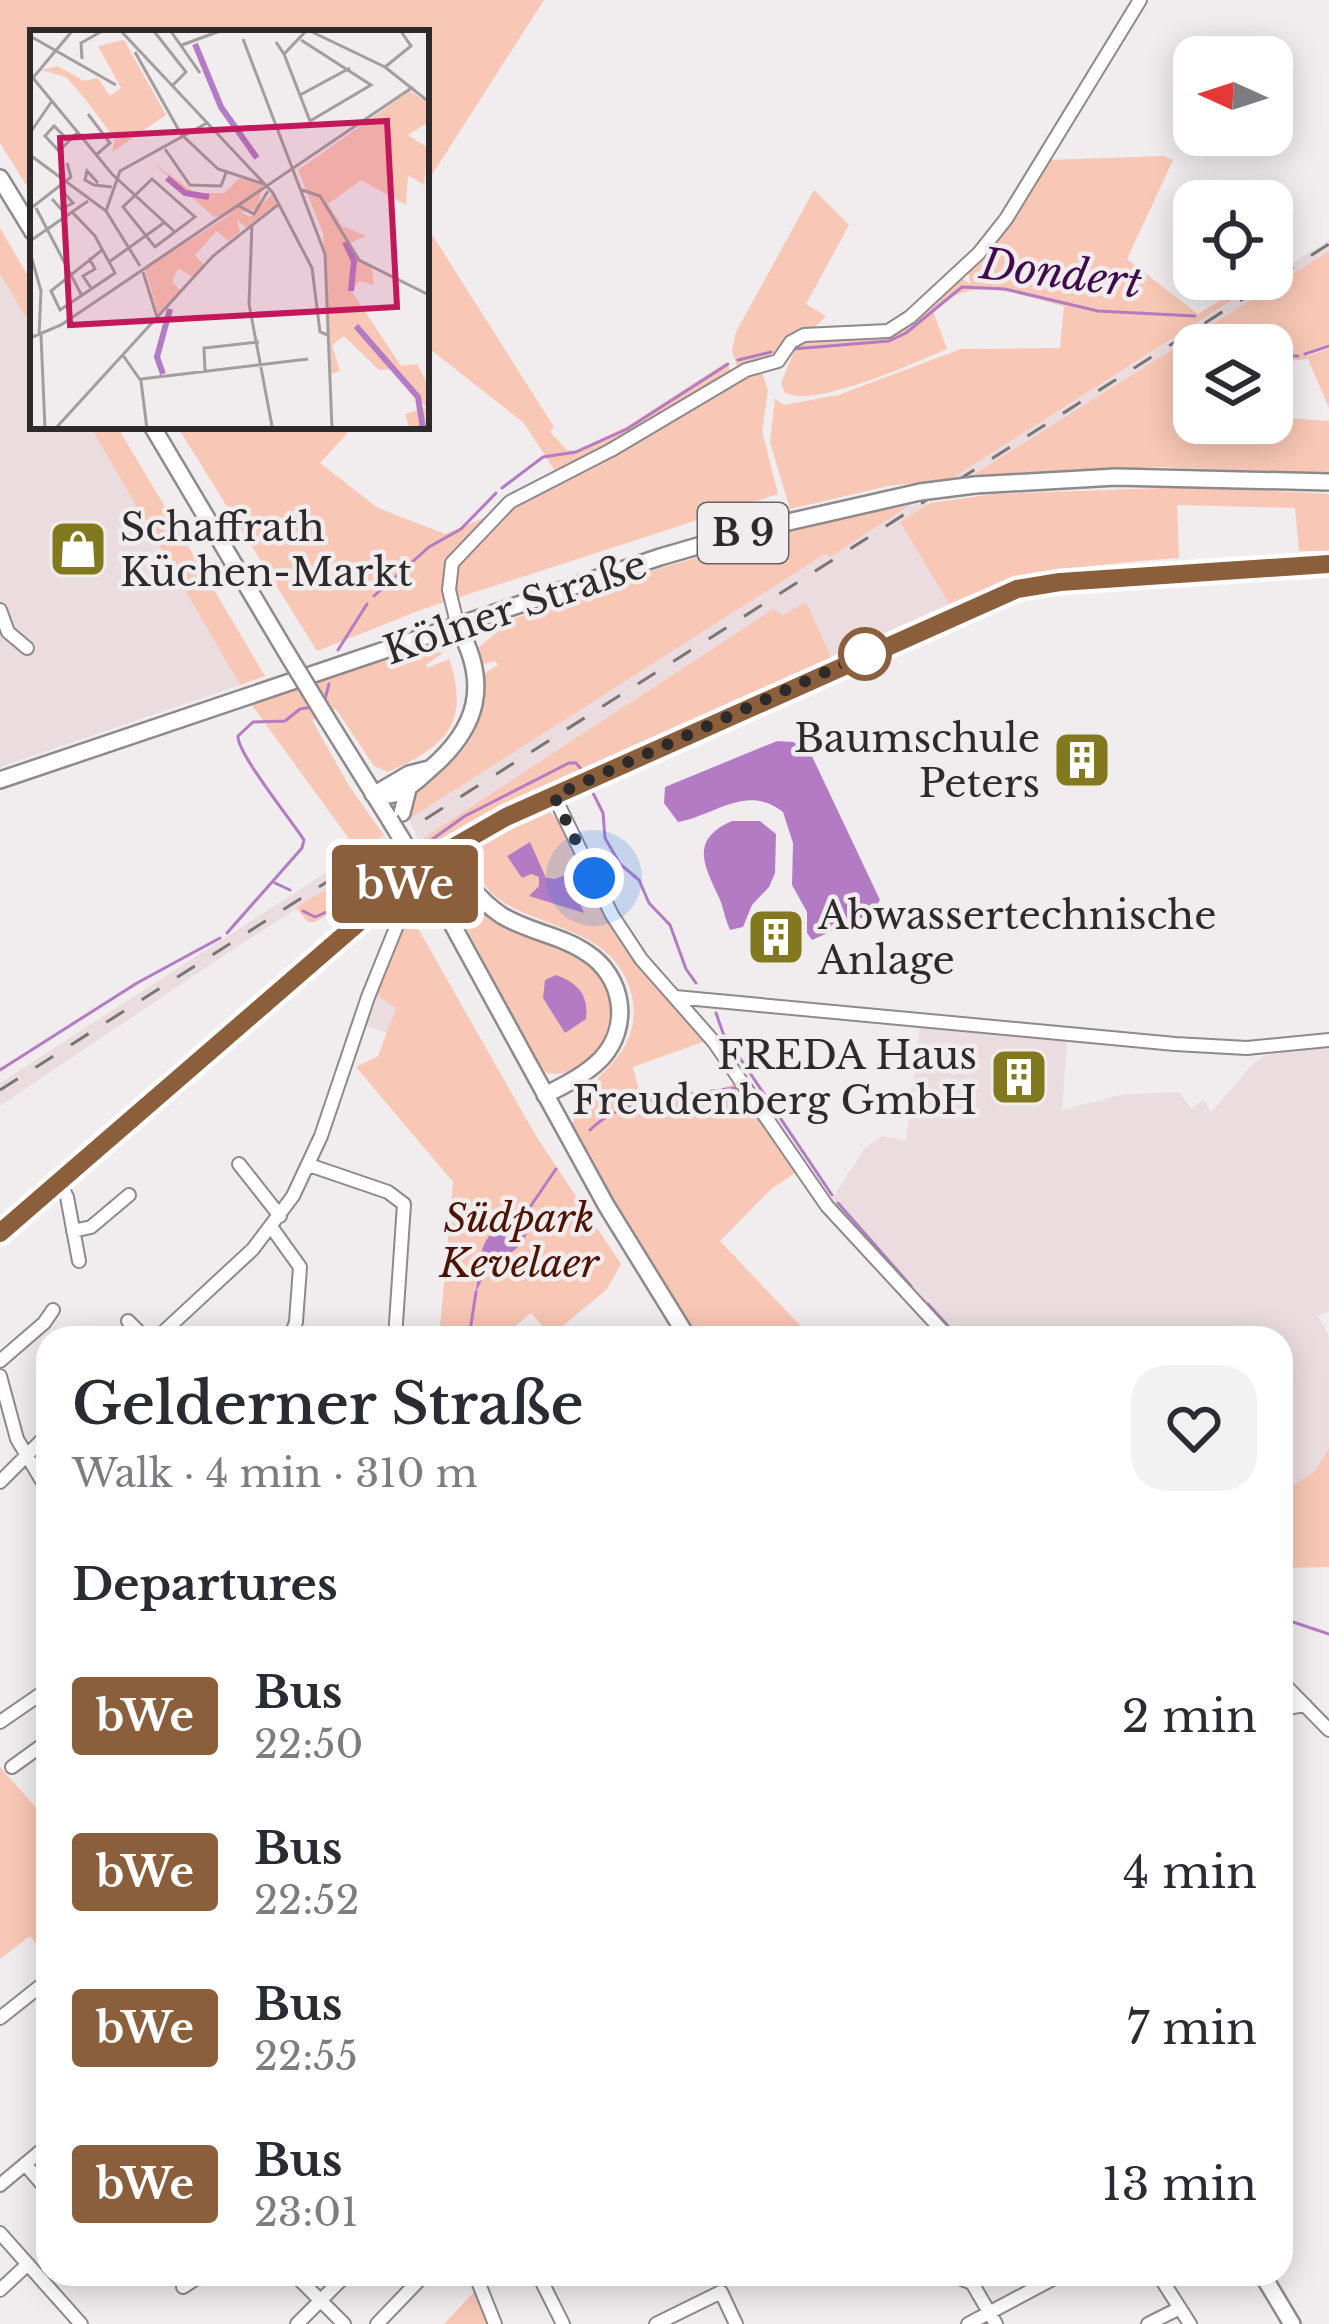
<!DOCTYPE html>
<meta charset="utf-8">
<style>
:root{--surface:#fff;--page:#f2f2f3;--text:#2b2b33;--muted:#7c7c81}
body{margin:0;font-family:"Libre Baskerville",serif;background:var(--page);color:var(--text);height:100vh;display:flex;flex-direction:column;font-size:45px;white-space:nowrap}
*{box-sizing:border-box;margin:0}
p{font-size:39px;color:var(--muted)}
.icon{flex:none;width:66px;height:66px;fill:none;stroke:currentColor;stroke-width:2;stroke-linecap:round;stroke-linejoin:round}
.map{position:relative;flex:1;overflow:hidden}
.drawer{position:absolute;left:36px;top:1326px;width:1257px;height:960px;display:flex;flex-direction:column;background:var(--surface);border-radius:36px;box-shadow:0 6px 30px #0003}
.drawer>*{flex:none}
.badge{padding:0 24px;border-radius:9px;font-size:42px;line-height:78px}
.needle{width:78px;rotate:273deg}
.buttons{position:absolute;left:1173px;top:36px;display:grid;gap:24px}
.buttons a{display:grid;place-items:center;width:120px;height:120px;border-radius:24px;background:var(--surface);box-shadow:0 6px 30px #0003;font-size:60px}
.you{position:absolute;width:60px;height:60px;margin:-30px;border:9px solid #fff;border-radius:50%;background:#1a73e8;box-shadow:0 0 0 18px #1a73e833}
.map>.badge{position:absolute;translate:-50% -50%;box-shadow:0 0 0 6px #fff}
h2{padding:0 36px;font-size:45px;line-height:108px}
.round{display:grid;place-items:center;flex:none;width:126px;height:126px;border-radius:36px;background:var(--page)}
.overview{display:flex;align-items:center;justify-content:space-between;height:204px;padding:0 36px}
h1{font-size:57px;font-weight:600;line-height:90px}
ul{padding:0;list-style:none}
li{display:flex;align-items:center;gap:36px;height:156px;padding:0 36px}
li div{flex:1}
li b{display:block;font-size:45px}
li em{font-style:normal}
li .badge{min-width:132px;font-weight:700;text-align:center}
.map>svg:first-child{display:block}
.built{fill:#eadcdf}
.green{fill:#f8c7b5}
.water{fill:#b47bc5}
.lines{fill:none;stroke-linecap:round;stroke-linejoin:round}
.stream{stroke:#b47bc5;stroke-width:3}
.minor-casing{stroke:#8e898b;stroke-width:16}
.major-casing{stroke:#8e898b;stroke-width:20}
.minor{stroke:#fff;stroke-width:12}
.major{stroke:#fff;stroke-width:15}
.rail{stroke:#787576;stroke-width:3;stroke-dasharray:21 21;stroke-linecap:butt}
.major-bridge-casing{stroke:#8e898b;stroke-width:20;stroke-linecap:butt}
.major-bridge{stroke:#fff;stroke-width:15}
.line-casing{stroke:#fff;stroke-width:27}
.line{stroke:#8b5e3c;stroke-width:18}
.walk{stroke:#2c2a2b;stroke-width:12;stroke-dasharray:0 21.6}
.stop-dot{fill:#fff;stroke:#8b5e3c;stroke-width:6}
.labels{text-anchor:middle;stroke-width:9;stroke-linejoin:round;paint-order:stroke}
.shield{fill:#f1ecee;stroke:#676466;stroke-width:3}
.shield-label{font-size:36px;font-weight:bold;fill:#2c2a2b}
.poi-label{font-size:39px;fill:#2c2a2b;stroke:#f1ecee;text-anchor:start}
.street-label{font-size:39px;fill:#2c2a2b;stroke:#f1ecee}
.park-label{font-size:39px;font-style:italic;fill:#4c1400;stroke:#f1ecee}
.water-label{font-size:42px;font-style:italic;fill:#410a4f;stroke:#f1ecee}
.inset-river{fill:none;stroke:#b47bc5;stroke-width:6}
.inset-road{fill:none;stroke:#a29ea0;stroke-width:3}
.view{fill:#c2185b;fill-opacity:0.15;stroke:#c2185b;stroke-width:6}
.inset-edge{fill:none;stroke:#2c2a2b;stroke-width:6}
</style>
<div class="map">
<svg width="1329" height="2324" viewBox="0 0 1329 2324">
<rect width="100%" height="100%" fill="#f1ecee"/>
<path class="built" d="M1329,240v11l-358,225 -20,3z
M0,274l33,55v97h57l150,259 -240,82z
M930,503l-30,19 49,82 -118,53 -25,-54 -24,12 -9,-6 -354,232 -10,-22 416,-265 6,2 79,-51z
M384,835l8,14 -156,98 -236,159v-23z
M374,993l22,14 -9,26 -24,-9z
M920,1026l147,15 -5,69 59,-15 58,-3 12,16 13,-8 7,12 43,-49 12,-8 63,-8v264l-11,5 11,21v111l-14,23 -34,22v-155h-333l-121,-132 38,-58 17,-12 24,5z"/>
<path class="green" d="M0,0h544l-118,184v-151h-393v163l-33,-53z
M1163,156l10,4 -46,99 71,55 57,-35h11l-315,200 -63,7 -98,23 -20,-67 5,-43 9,6 54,-10 123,-46 99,-1 4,-42c-46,-11 -93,-33 -131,5l14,38c-33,14 -131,59 -162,44l-4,-10 18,-43 87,-6 73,-58 11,8 -2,-16 79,-108z
M814,190l35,35 -43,79 20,12c-25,27 -53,41 -88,53l-6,-18 4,-19z
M426,225l128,202 -4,5 17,18 7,1 52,-24 101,-65 4,11 -101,61 -75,37 -31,-48 -98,-77z
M0,228l33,56v45l-33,-55z
M1329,251v93l-24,8 2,4 22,-8v60l-21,-49 -36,4v-18h-78v78h78v-6l57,4v52l-171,-6 -187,9z
M762,372l6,19 -6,40 16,63 -355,115 -106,42 -140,-225h177l-34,37 58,45 67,26 82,-34 215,-123z
M90,426h27l148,250 -25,9z
M1188,487l141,7v57h-30l-4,-43 -118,-3 2,53c-80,6 -155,12 -230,46l-49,-82 30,-19 65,-9z
M910,505l-80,52 -5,-3 -416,265c0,-38 37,-46 57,-73 16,-22 17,-46 19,-73l13,-8 -3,-4 -12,3 -4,-17 34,-28 151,-52 139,-40z
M806,602l25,55 -1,8 -329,146 -71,45 -11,-15 354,-232 10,6z
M423,651l20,2 -17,12 1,3 22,-9c22,65 -4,88 -61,113l-14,-6 -38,-57 -24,11 37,66 35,49 -26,16 -107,-147 109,-37z
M548,810l12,12 30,61 118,157 -75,27 9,35 66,-9 31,-11 59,89 -27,18 -51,52 92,97h-118l-95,-157 -29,-57 4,-3c-8,-38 81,-59 55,-135 -24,-72 -131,-56 -151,-114 -2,-8 -1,-20 -1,-28z
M392,849l11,18 -52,45 -13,-3 -23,13h-7l-12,-14z
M444,872c11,7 18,17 28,25 37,28 123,49 139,93 14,38 -23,91 -64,83l-10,-11 -88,-167 -26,16 -7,14 120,211 85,128 -14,25 -56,47 -20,-23 -30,25h-62l14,-156 -97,-115 22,-11 18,-48 -22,-15 35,-91 3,2 29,-20 -6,-11z
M1329,1448v119l-48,1v-75l34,-22z
M0,1767l48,54v139l-18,-24 -30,23z
M476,2290l14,34h-46z"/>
<path class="water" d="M777,741l16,1 17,10 70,148 -10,14 -58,26 -5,-7v-21l-15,-27 1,-42 -10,-31c-36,-29 -69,4 -105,10l-14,-19 1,-16z
M732,821h28l16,13 -1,39 -6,14 -17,18 -9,22 -13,3c-4,-9 -6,-18 -9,-28 -14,-32 -35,-61 11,-81z
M530,842l16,36 9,1 13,-5 16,39 -55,-17 10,-10v-9l-8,-3 -9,4 -15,-22z
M556,975c22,8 33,20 30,44l-21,14 -22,-35 2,-18z
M522,1206l11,4c-7,48 -25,36 -47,65 -5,5 -7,12 -10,17 5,-52 5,-53 46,-86z"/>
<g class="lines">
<path class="stream" d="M1207,337l11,8
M793,349l96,-8 17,-8 56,-46 43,2 93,22 97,5
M1305,354l24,-8
M1272,356h26
M738,360l33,-8
M502,488l41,-31 33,-5 51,-23 101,-65
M374,596l55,-49 32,-18 35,-36
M338,650l29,-46
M325,699l4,-15
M592,791l11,22 2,25 15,26 19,16 10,23 21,22 16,44 10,14
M420,848l45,-32 104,-53h7l6,7
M275,883l15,7
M303,911l12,6 57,-25 30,-27
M227,933l75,-85 2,-8c-13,-20 -67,-87 -66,-104l15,-14 32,-1 15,-12 12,-2
M716,1013l7,20 109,162
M0,1070l137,-87 83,-45
M590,1130c37,-37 102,-34 150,-43
M838,1203l73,83
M530,1207l26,-38
M928,1304l31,34
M469,1338l7,-46
M1281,1618l48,16"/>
<defs>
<path id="minor" d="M0,610l8,22 19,16
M458,627l-9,-37 3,-27 58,-61 101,-52 135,-80 32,-9 13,-19 13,-7 84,-4 22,-14 69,-64 27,-34 134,-219
M554,796l58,119 29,44 73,83 113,164 122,132
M675,997l500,47 72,4 82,-8
M239,1164l41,52
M309,1165l79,27 16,12 -9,134
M59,1182l8,15 12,64
M272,1228l28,39 -4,55 -6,16
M73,1231l18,-4 38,-32
M0,1233l365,-316 80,-65 61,-35 511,-228 43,-7 269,-18
M128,1321l17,17
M157,1338l96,-89 40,-53 28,-60 47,-139 38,-94 -6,-15
M0,1361l44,-38 9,-13
M0,1376l17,63 31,52
M0,1482l48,-48
M1281,1681l48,49
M1281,1709l24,-4
M0,1722l48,-33
M12,1767l36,-26
M0,2018l48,-38
M25,2164l23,27
M0,2185l48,-40
M0,2233l81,91
M294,2274l50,50
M475,2274l20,50
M538,2274l25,50
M949,2274l23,9 24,41
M1158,2274l32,50
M183,2287l20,-13
M0,2290l28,-26
M297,2324l50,-50
M377,2324l48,-50
M656,2324l65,-32 15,32
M968,2324l94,-50
M1148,2324l32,-16"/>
<path id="major" d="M0,178l33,54
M152,426l133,224
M975,485l141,-8 213,5
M327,719l63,101
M0,780l660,-223 93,-27 167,-38
M373,794c26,6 39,-9 57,-25 48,-41 60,-85 28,-142
M375,794l34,-20 20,-5
M402,813l6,-24
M445,852c16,23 32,47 56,63 27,17 60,20 86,38 37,24 44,74 14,106 -16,16 -36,26 -56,36
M440,902l166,303 82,133
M1262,2274l30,50"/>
</defs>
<use href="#minor" class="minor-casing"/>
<use href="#major" class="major-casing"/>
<use href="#minor" class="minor"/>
<use href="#major" class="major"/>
<path class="rail" d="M0,1090l1329,-846"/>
<defs>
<path id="major-bridge" d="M920,492l55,-7
M285,650l42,69
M390,820l50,82"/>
</defs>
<use href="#major-bridge" class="major-bridge-casing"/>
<use href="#major-bridge" class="major-bridge"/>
</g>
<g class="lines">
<defs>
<path id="line" d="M0,1233l365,-316 80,-65 61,-35 511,-228 43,-7 269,-18"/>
</defs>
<use href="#line" class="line-casing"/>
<use href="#line" class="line"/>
<path class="walk" d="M594,878l-40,-82 311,-142"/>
</g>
<defs>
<symbol id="shop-square" viewBox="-11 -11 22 22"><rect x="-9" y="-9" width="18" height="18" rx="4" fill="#82781d" stroke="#f1ecee"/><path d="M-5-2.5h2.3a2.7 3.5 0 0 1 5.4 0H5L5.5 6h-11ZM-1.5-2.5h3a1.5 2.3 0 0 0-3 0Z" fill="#fff"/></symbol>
<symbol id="building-square" viewBox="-11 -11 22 22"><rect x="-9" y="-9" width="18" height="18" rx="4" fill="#82781d" stroke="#f1ecee"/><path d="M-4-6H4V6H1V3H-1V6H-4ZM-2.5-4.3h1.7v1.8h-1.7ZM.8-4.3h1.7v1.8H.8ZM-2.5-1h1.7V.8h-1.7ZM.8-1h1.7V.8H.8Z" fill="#fff"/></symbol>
</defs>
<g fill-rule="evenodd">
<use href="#shop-square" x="45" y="516" width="66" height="66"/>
<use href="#building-square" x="1049" y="727" width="66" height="66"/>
<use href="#building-square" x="743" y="904" width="66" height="66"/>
<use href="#building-square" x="986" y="1044" width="66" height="66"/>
</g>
<circle class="stop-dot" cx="865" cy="654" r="24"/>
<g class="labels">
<rect class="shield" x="698" y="503" width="90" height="60" rx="9"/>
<g class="shield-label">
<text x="743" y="546">B 9</text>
</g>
<g class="poi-label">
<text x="120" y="541">Schaffrath<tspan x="120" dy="45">Küchen-Markt</tspan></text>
<text x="1040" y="752" text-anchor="end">Baumschule<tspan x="1040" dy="45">Peters</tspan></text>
<text x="818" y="929">Abwassertechnische<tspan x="818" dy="45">Anlage</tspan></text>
<text x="977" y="1069" text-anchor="end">FREDA Haus<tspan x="977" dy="45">Freudenberg GmbH</tspan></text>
</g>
<g class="street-label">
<text transform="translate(515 607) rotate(-19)" y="14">Kölner Straße</text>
</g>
<g class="park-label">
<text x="519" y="1232">Südpark<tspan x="519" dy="45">Kevelaer</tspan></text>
</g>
<g class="water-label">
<text transform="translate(1061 273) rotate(7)" y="15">Dondert</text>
</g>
</g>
<g transform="translate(30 30)">
<rect width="399" height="399" fill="#f1ecee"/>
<path d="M94,10l42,75 -54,37 3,-13 -29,-39 -20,-23 -25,-7 17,-4 26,15 14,-3 12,18 11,-8 -23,-42zM380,61l19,13v18l-21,13 20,13 -4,37 -16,-10 -2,30 -45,-25 -33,24 14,22 24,10 -20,9 26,24 2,16 -15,-4 -7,11 49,74 16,-2 12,23v42h-19l-5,-15 21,-6 -13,-19 -20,-20 -14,1 -35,-34 -12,9 8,26 -9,3 -8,-141 -25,-63zM122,132l43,31h29l16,-15 23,7 -6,24 -43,8zM242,164l5,9 -31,25 -9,-9 3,13 -12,9 -11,-10 -22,24 9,10 -12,12 -14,-9 -6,14 8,8 -22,24 -13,-45 92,-59 13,7z" fill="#f8c7b5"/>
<path class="inset-river" d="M165,14l26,63 36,51M137,148l18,15 24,4M315,212l9,19 -3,30M326,296l62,71 5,32M133,344l-6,-17 13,-48"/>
<path class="inset-road" d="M90,0l153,163 39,75 8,64 8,3M123,0l33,42 -14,14M140,0l30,43M278,0l77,37 44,35M0,6l86,49M213,9l82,215 7,175M246,12l8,12 21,-22M152,15l38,-14M105,22l46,82 37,35 46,15M254,24l26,67 61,-36 -70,-45M52,29l-1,-16 23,-13M355,37l26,-21 -11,-16M3,48l79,96 63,58M2,49l41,-49M270,65l50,-27M58,84l22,29 -14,12M0,103l22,-32M39,111l-15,-15 -9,10 14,15 18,-18M135,119l25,36 31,1 5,-13M0,125l76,56 34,55M122,149l43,38 -40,30 -32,-40zM68,153l-11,-12 -2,9 9,5 18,2M272,160l18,6 39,64 70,35M22,169l9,10 12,-6 -12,-14M207,175l17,9 14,-23M6,178l46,88M0,179l41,-32 -4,-14M76,181l14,-40 87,-48M42,182l23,24 20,37 -55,37 -9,-19 51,-41M222,194l-3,80 23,122M0,211l58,-40M0,222l11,39 -2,45M59,228l6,11 -12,7 8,12M79,232l56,-40M113,242l14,45M11,305l4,94M0,308l31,-13 352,-238M92,324l19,27 6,48M175,341l-1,-23 55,-6M111,349l167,-20M25,399l158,-173 66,-52"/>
<path class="view" d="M357,91l10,186 -327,18 -10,-187z"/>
<rect width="399" height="399" class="inset-edge"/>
</g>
</svg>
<div class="buttons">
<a><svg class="needle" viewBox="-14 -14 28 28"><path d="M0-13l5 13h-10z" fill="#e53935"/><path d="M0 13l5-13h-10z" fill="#7c7c81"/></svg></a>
<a><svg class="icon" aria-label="locate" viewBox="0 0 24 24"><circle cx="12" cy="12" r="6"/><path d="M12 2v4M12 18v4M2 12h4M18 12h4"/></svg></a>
<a><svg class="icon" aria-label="layers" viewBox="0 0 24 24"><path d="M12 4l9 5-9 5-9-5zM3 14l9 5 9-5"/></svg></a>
</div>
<div class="you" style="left:594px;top:878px"></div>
<b class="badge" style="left:405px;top:884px;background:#8b5e3c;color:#fff">bWe</b>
<section class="drawer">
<div class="overview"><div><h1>Gelderner Straße</h1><p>Walk · 4 min · 310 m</p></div><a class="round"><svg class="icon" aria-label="heart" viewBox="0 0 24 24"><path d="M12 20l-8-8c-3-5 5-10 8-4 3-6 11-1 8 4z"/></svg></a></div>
<h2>Departures</h2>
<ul>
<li><span class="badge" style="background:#8b5e3c;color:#fff">bWe</span><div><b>Bus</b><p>22:50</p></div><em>2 min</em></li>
<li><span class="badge" style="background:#8b5e3c;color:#fff">bWe</span><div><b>Bus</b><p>22:52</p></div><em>4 min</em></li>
<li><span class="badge" style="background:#8b5e3c;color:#fff">bWe</span><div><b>Bus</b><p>22:55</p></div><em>7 min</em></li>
<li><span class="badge" style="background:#8b5e3c;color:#fff">bWe</span><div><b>Bus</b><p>23:01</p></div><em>13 min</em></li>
</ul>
</section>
</div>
